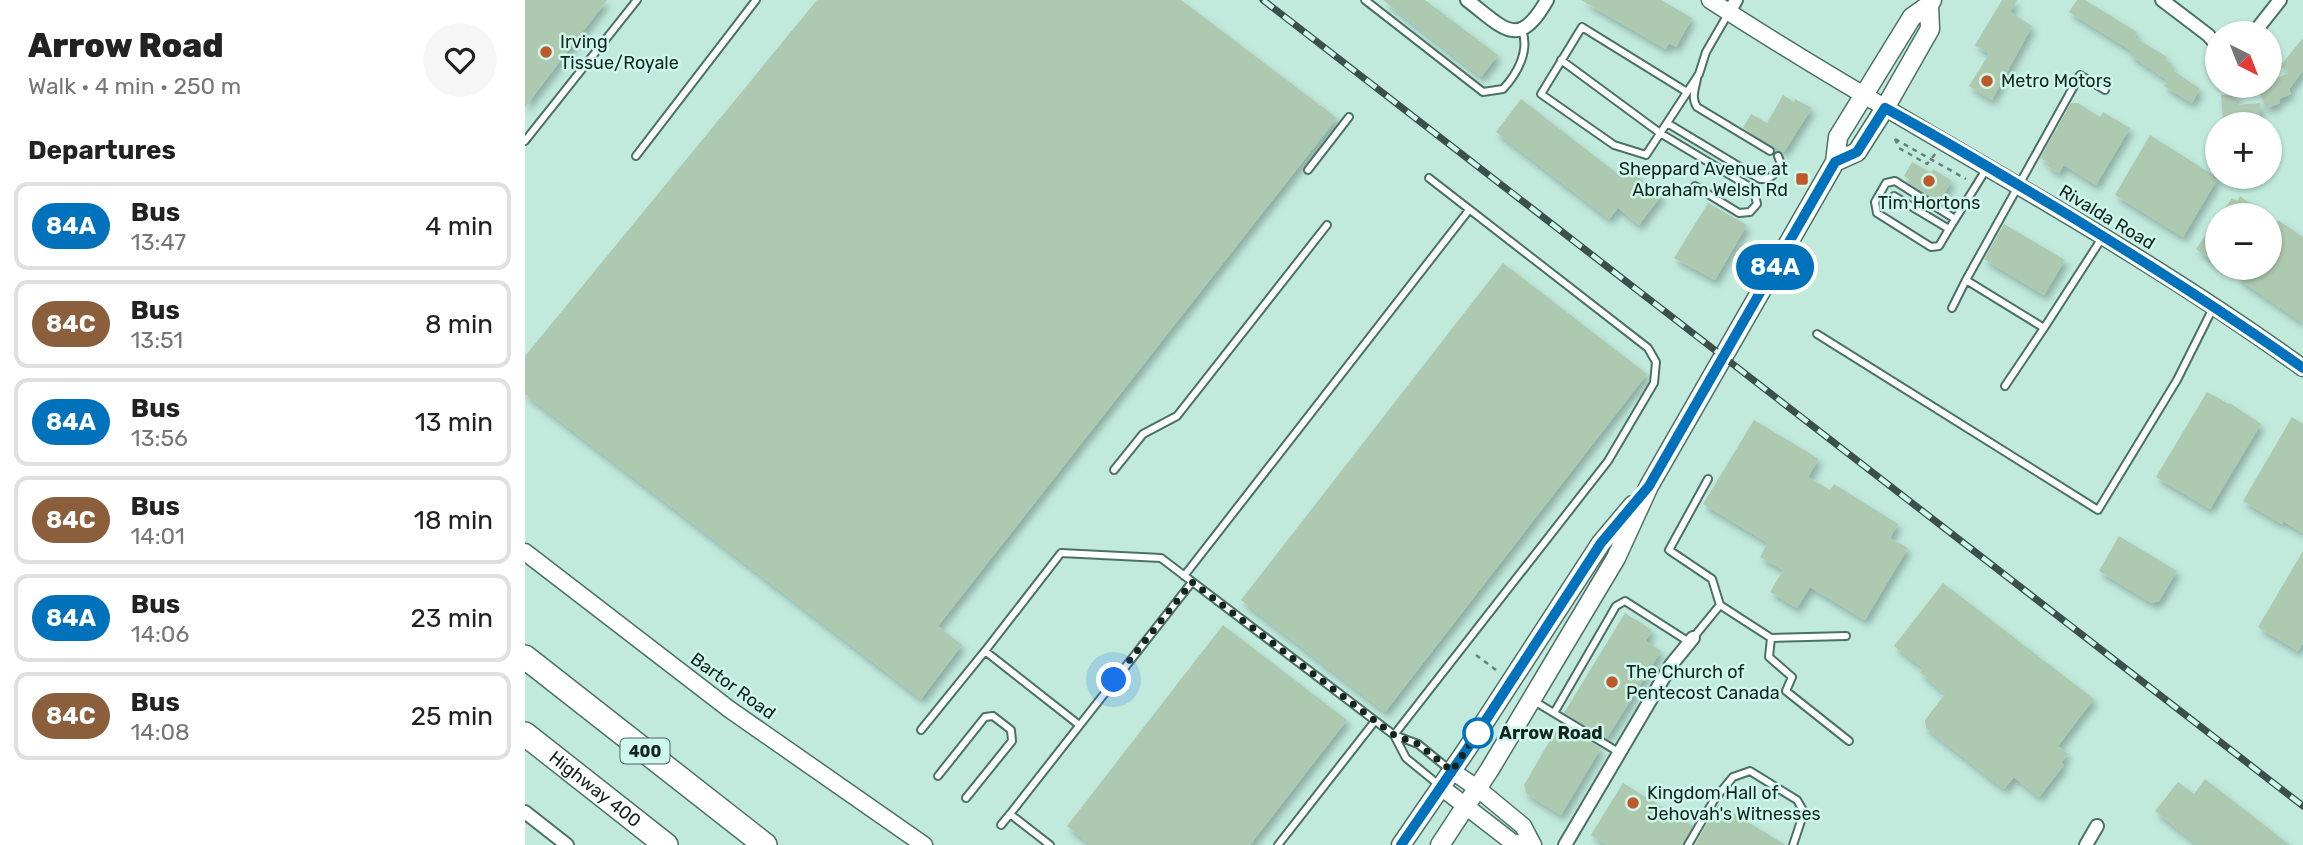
<!DOCTYPE html>
<meta charset="utf-8">
<style>
:root{--surface:#fff;--page:#f6f6f6;--text:#222;--muted:#767676;--line:#e0e0e0}
body{margin:0;font-family:Rubik,sans-serif;background:var(--page);color:var(--text);height:100vh;display:flex;flex-direction:column;font-size:26px;white-space:nowrap}
*{box-sizing:border-box;margin:0}
p{font-size:23px;color:var(--muted)}
.icon{flex:none;width:38px;height:38px;fill:none;stroke:currentColor;stroke-width:2;stroke-linecap:round;stroke-linejoin:round}
.map{position:relative;flex:1;overflow:hidden}
.sheet{display:flex;flex-direction:column;background:var(--surface);width:525px}
.sheet>*{flex:none}
.badge{padding:0 14px;border-radius:23px;font-size:24px;line-height:46px}
.needle{width:46px;rotate:138deg}
.controls{position:absolute;left:1680px;top:21px;display:grid;gap:14px}
.controls a{display:grid;place-items:center;width:77px;height:77px;border-radius:50%;background:var(--surface);box-shadow:0 2px 5px #0004;font-size:35px}
.you{position:absolute;width:35px;height:35px;margin:-18px;border:5px solid #fff;border-radius:50%;background:#1a73e8;box-shadow:0 0 0 10px #1a73e833}
.map>.badge{position:absolute;translate:-50% -50%;box-shadow:0 0 0 4px #fff}
h2{padding:0 28px;font-size:26px;line-height:63px}
.round{display:grid;place-items:center;flex:none;width:74px;height:74px;border-radius:37px;background:var(--page)}
.summary{display:flex;align-items:center;justify-content:space-between;height:119px;padding:0 28px}
h1{font-size:33px;font-weight:800;line-height:52px}
ul{padding:0;list-style:none}
li{display:flex;align-items:center;gap:21px;height:88px;margin:0 14px 10px;padding:0 14px;border:4px solid var(--line);border-radius:14px}
li div{flex:1}
li b{display:block;font-size:26px}
li em{font-style:normal}
li .badge{min-width:77px;font-weight:700;text-align:center}
main{display:flex;flex:1;min-height:0}
.map>svg:first-child{display:block}
.building{fill:#adc9b0;filter:url(#shadow)}
.lines{fill:none;stroke-linecap:round;stroke-linejoin:round}
.service-casing{stroke:#4b7166;stroke-width:10}
.minor-casing{stroke:#4b7166;stroke-width:16}
.tertiary-casing{stroke:#4b7166;stroke-width:19}
.secondary-casing{stroke:#4b7166;stroke-width:21}
.motorway-casing{stroke:#4b7166;stroke-width:26}
.path{stroke:#668279;stroke-width:2.5;stroke-dasharray:5 5;stroke-linecap:butt}
.service{stroke:#fff;stroke-width:6}
.minor{stroke:#fff;stroke-width:12}
.tertiary{stroke:#fff;stroke-width:16}
.secondary{stroke:#fff;stroke-width:18}
.motorway{stroke:#fff;stroke-width:23}
.rail-casing{stroke:#3b504a;stroke-width:7}
.rail{stroke:#cef8eb;stroke-width:4.5;stroke-dasharray:13;stroke-linecap:butt}
.line-casing{stroke:#fff;stroke-width:16}
.line{stroke:#0072bc;stroke-width:10}
.walk{stroke:#14241f;stroke-width:7;stroke-dasharray:0 12.6}
.poi-dot{fill:#bf592a;stroke:#cef8eb;stroke-width:2.5}
.stop-dot{fill:#fff;stroke:#0072bc;stroke-width:3.5}
.labels{text-anchor:middle;stroke-width:5;stroke-linejoin:round;paint-order:stroke}
.shield{fill:#cef8eb;stroke:#4c645c;stroke-width:2}
.shield-label{font-size:16px;font-weight:bold;fill:#14241f}
.poi-label{font-size:18px;fill:#14241f;stroke:#cef8eb;text-anchor:start}
.street-label{font-size:18px;fill:#14241f;stroke:#cef8eb}
.stop-label{font-size:18px;font-weight:bold;fill:#14241f;stroke:#cef8eb;text-anchor:start}
</style>
<main>
<section class="sheet">
<div class="summary"><div><h1>Arrow Road</h1><p>Walk · 4 min · 250 m</p></div><a class="round"><svg class="icon" aria-label="heart" viewBox="0 0 24 24"><path d="M12 20l-8-8c-3-5 5-10 8-4 3-6 11-1 8 4z"/></svg></a></div>
<h2>Departures</h2>
<ul>
<li><span class="badge" style="background:#0072bc;color:#fff">84A</span><div><b>Bus</b><p>13:47</p></div><em>4 min</em></li>
<li><span class="badge" style="background:#8b5e3c;color:#fff">84C</span><div><b>Bus</b><p>13:51</p></div><em>8 min</em></li>
<li><span class="badge" style="background:#0072bc;color:#fff">84A</span><div><b>Bus</b><p>13:56</p></div><em>13 min</em></li>
<li><span class="badge" style="background:#8b5e3c;color:#fff">84C</span><div><b>Bus</b><p>14:01</p></div><em>18 min</em></li>
<li><span class="badge" style="background:#0072bc;color:#fff">84A</span><div><b>Bus</b><p>14:06</p></div><em>23 min</em></li>
<li><span class="badge" style="background:#8b5e3c;color:#fff">84C</span><div><b>Bus</b><p>14:08</p></div><em>25 min</em></li>
</ul>
</section>
<div class="map">
<svg width="1778" height="845" viewBox="0 0 1778 845">
<defs>
<filter id="shadow"><feDropShadow dx="3.5" dy="5.5" stdDeviation="3.5" flood-color="#0004"/></filter>
</defs>
<rect width="100%" height="100%" fill="#c1eadd"/>
<path class="building" d="M0,0h82l-82,107z
M292,0h364l156,118 -399,508 24,19 -41,54 -396,-305v-38z
M858,0h42l73,55 -17,22z
M1056,0h80l31,18 -16,29 -7,-4 -3,6z
M1477,0h15l-7,12 22,14 -40,74 -23,-14 20,-32 -14,-9z
M1552,0h8l52,32 -3,5 33,20 -2,3 7,4 -2,4 30,21 -8,14 -28,-17 3,-6 -37,-25 2,-4 -63,-39z
M1778,38v33l-14,18 2,5 -12,5 1,4 -14,5 -9,-22h13v-5l19,-8 -9,-7z
M1711,94l1,11 23,-2v21h-13v-5l-24,2 -2,-26z
M1258,95l11,7 1,-3 17,9 -28,44 -41,-24 8,-14 16,9z
M996,99l102,79 6,-8 33,25 -23,30 -21,-17 -9,11 -113,-87z
M1546,103h7l22,14 3,-5 27,16 -34,57 -32,-20 -5,8 -12,-7 2,-3 -9,-5z
M1625,135l68,43 -35,59 -68,-42z
M1387,162l19,11 2,-4 19,12 -13,20 -32,-19 2,-3 -5,-3z
M1715,196l15,11 -6,8h-29l12,-17 5,3z
M1183,203l39,22 -32,55 -41,-22z
M1692,219v45l-21,-15z
M1753,220l25,17v86l-66,-45 7,-10h26v-36z
M1479,224l61,36 -21,35 -60,-36z
M978,263l144,111 -262,338 -144,-112z
M1682,392l22,12 1,-1 31,21 -51,85 -54,-32z
M1767,417l11,7v109l-20,-12 -1,3 -39,-23z
M1229,420l65,39 -11,18 22,13 4,-6 64,40 -8,14 18,10 -43,72 -55,-33 -13,21 -27,-16 13,-22 -23,-13 8,-14 -65,-39z
M1594,536l58,35 -18,30 -7,2 -53,-32z
M1778,551v92l-5,8 -40,-24z
M1418,583l151,116 -36,47 10,8 -7,9 3,2 -25,32 -25,-20 -10,12 -78,-61 -1,-8 20,-26 -25,-22 3,-4 -29,-22z
M1100,613l27,17 -6,11 15,10 -54,87 -43,-25z
M698,625l124,95 -97,125h-159l-24,-19z
M1035,723l41,25 -40,67 -34,-21 -3,-9z
M1680,779l85,66h-92l-43,-34 23,-29 16,12z
M1098,783l70,43 -11,19h-75l-16,-10z
M1193,804l68,41h-91z"/>
<g class="lines">
<defs>
<path id="service" d="M840,0l118,92 20,-3c14,-15 27,-38 19,-59
M1036,60l99,73 90,54 4,4 3,13 -7,8 -11,1 -44,-27
M1172,79c-2,10 -6,19 0,28l73,44
M1162,92l-105,-65 -41,67 73,51 32,10 53,-81 7,-22 22,-38
M1142,123l93,56c12,1 15,-6 21,-15l-3,-8
M0,141l112,-141
M111,156l120,-156
M783,170l41,-53
M1369,196l55,33 38,-61
M1424,229l-10,17 -8,1 -54,-34 -2,-11 11,-19 9,-2 60,38
M1427,308l14,-28
M1519,328l58,-90
M1292,334l281,176 79,-130 36,-72
M1480,386l39,-58 -78,-48 114,-205 25,15
M589,470l29,-36 34,-18 150,-191
M1183,479l-39,71 43,29 8,26
M659,576l285,-366
M1168,638l27,-33 51,33 75,-2
M1246,638l-2,19 23,20 -6,14 63,50
M460,651l76,-98 100,5 233,177 24,9 32,26
M1009,701l86,52
M1029,713l62,-107 9,-5 64,41
M396,730l64,-79 93,73
M869,735l214,-274 46,-78 2,-21 -8,-14 -219,-170
M869,735l12,23 33,27
M413,776l47,-59 8,-1 18,14 1,11 -46,57
M485,814l182,-232
M476,825l9,-11 40,31
M753,845l97,-124
M1163,845l26,-45 19,-23 17,-6 47,29 7,12 -11,33"/>
<path id="minor" d="M942,0c37,28 51,51 80,0
M1637,0l46,35 9,10
M1204,13l7,-13
M1729,33l26,-33
M0,812l42,33
M1040,845l106,-180 22,-27
M1561,845l11,-19"/>
<path id="tertiary" d="M1185,0c195,127 404,231 593,368
M0,552l204,157 195,136
M927,771l25,17 46,38 10,19
M916,787l71,55 14,3"/>
<path id="secondary" d="M1310,162l22,-10 28,-44 45,-79 -1,-24
M876,845l66,-96 134,-206 32,-38
M915,845l50,-76 126,-211 33,-72 186,-324 3,-25 74,-120 17,-12 3,-5"/>
<g id="motorway">
<path d="M0,657l240,188"/>
<path id="s1" d="M0,734l141,111"/>
</g>
</defs>
<use href="#service" class="service-casing"/>
<use href="#minor" class="minor-casing"/>
<use href="#tertiary" class="tertiary-casing"/>
<use href="#secondary" class="secondary-casing"/>
<use href="#motorway" class="motorway-casing"/>
<path class="path" d="M1370,139l71,40
M1370,139l4,9 28,16 9,-11
M951,655l24,18"/>
<use href="#service" class="service"/>
<use href="#minor" class="minor"/>
<use href="#tertiary" class="tertiary"/>
<use href="#secondary" class="secondary"/>
<use href="#motorway" class="motorway"/>
<defs>
<path id="rail" d="M738,0l1040,806"/>
</defs>
<use href="#rail" class="rail-casing"/>
<use href="#rail" class="rail"/>
</g>
<g class="lines">
<defs>
<path id="line" d="M876,845l66,-96 134,-206 48,-57 186,-324 22,-10 28,-44c65,35 127,73 190,111 78,48 154,96 228,149"/>
</defs>
<use href="#line" class="line-casing"/>
<use href="#line" class="line"/>
<path class="walk" d="M589,680l78,-98 202,153 24,9 34,27 30,-45 -4,7"/>
</g>
<g class="poi-dot">
<circle cx="21" cy="52" r="7"/>
<circle cx="1462" cy="81" r="7"/>
<rect x="1270" y="172" width="14" height="14" rx="3.5"/>
<circle cx="1404" cy="181" r="7"/>
<circle cx="1087" cy="682" r="7"/>
<circle cx="1108" cy="803" r="7"/>
</g>
<circle class="stop-dot" cx="953" cy="733" r="14"/>
<g class="labels">
<rect class="shield" x="95.5" y="738.5" width="49" height="25" rx="5"/>
<g class="shield-label">
<text x="120" y="757">400</text>
</g>
<g class="poi-label">
<text x="35" y="48">Irving<tspan x="35" dy="21">Tissue/Royale</tspan></text>
<text x="1476" y="87">Metro Motors</text>
<text x="1263" y="175" text-anchor="end">Sheppard Avenue at<tspan x="1263" dy="21">Abraham Welsh Rd</tspan></text>
<text x="1404" y="209" text-anchor="middle">Tim Hortons</text>
<text x="1101" y="678">The Church of<tspan x="1101" dy="21">Pentecost Canada</tspan></text>
<text x="1122" y="799">Kingdom Hall of<tspan x="1122" dy="21">Jehovah's Witnesses</tspan></text>
</g>
<g class="street-label">
<text transform="translate(1582 217) rotate(31)" y="6">Rivalda Road</text>
<text transform="translate(208 686) rotate(36)" y="6">Bartor Road</text>
<text dy="6" stroke="none"><textPath href="#s1" startOffset="89">Highway 400</textPath></text>
</g>
<g class="stop-label">
<text x="974" y="739">Arrow Road</text>
</g>
</g>
</svg>
<div class="controls">
<a><svg class="needle" viewBox="-14 -14 28 28"><path d="M0-13l5 13h-10z" fill="#e53935"/><path d="M0 13l5-13h-10z" fill="#767676"/></svg></a>
<a>+</a>
<a>−</a>
</div>
<div class="you" style="left:589px;top:680px"></div>
<b class="badge" style="left:1250px;top:267px;background:#0072bc;color:#fff">84A</b>
</div>
</main>
